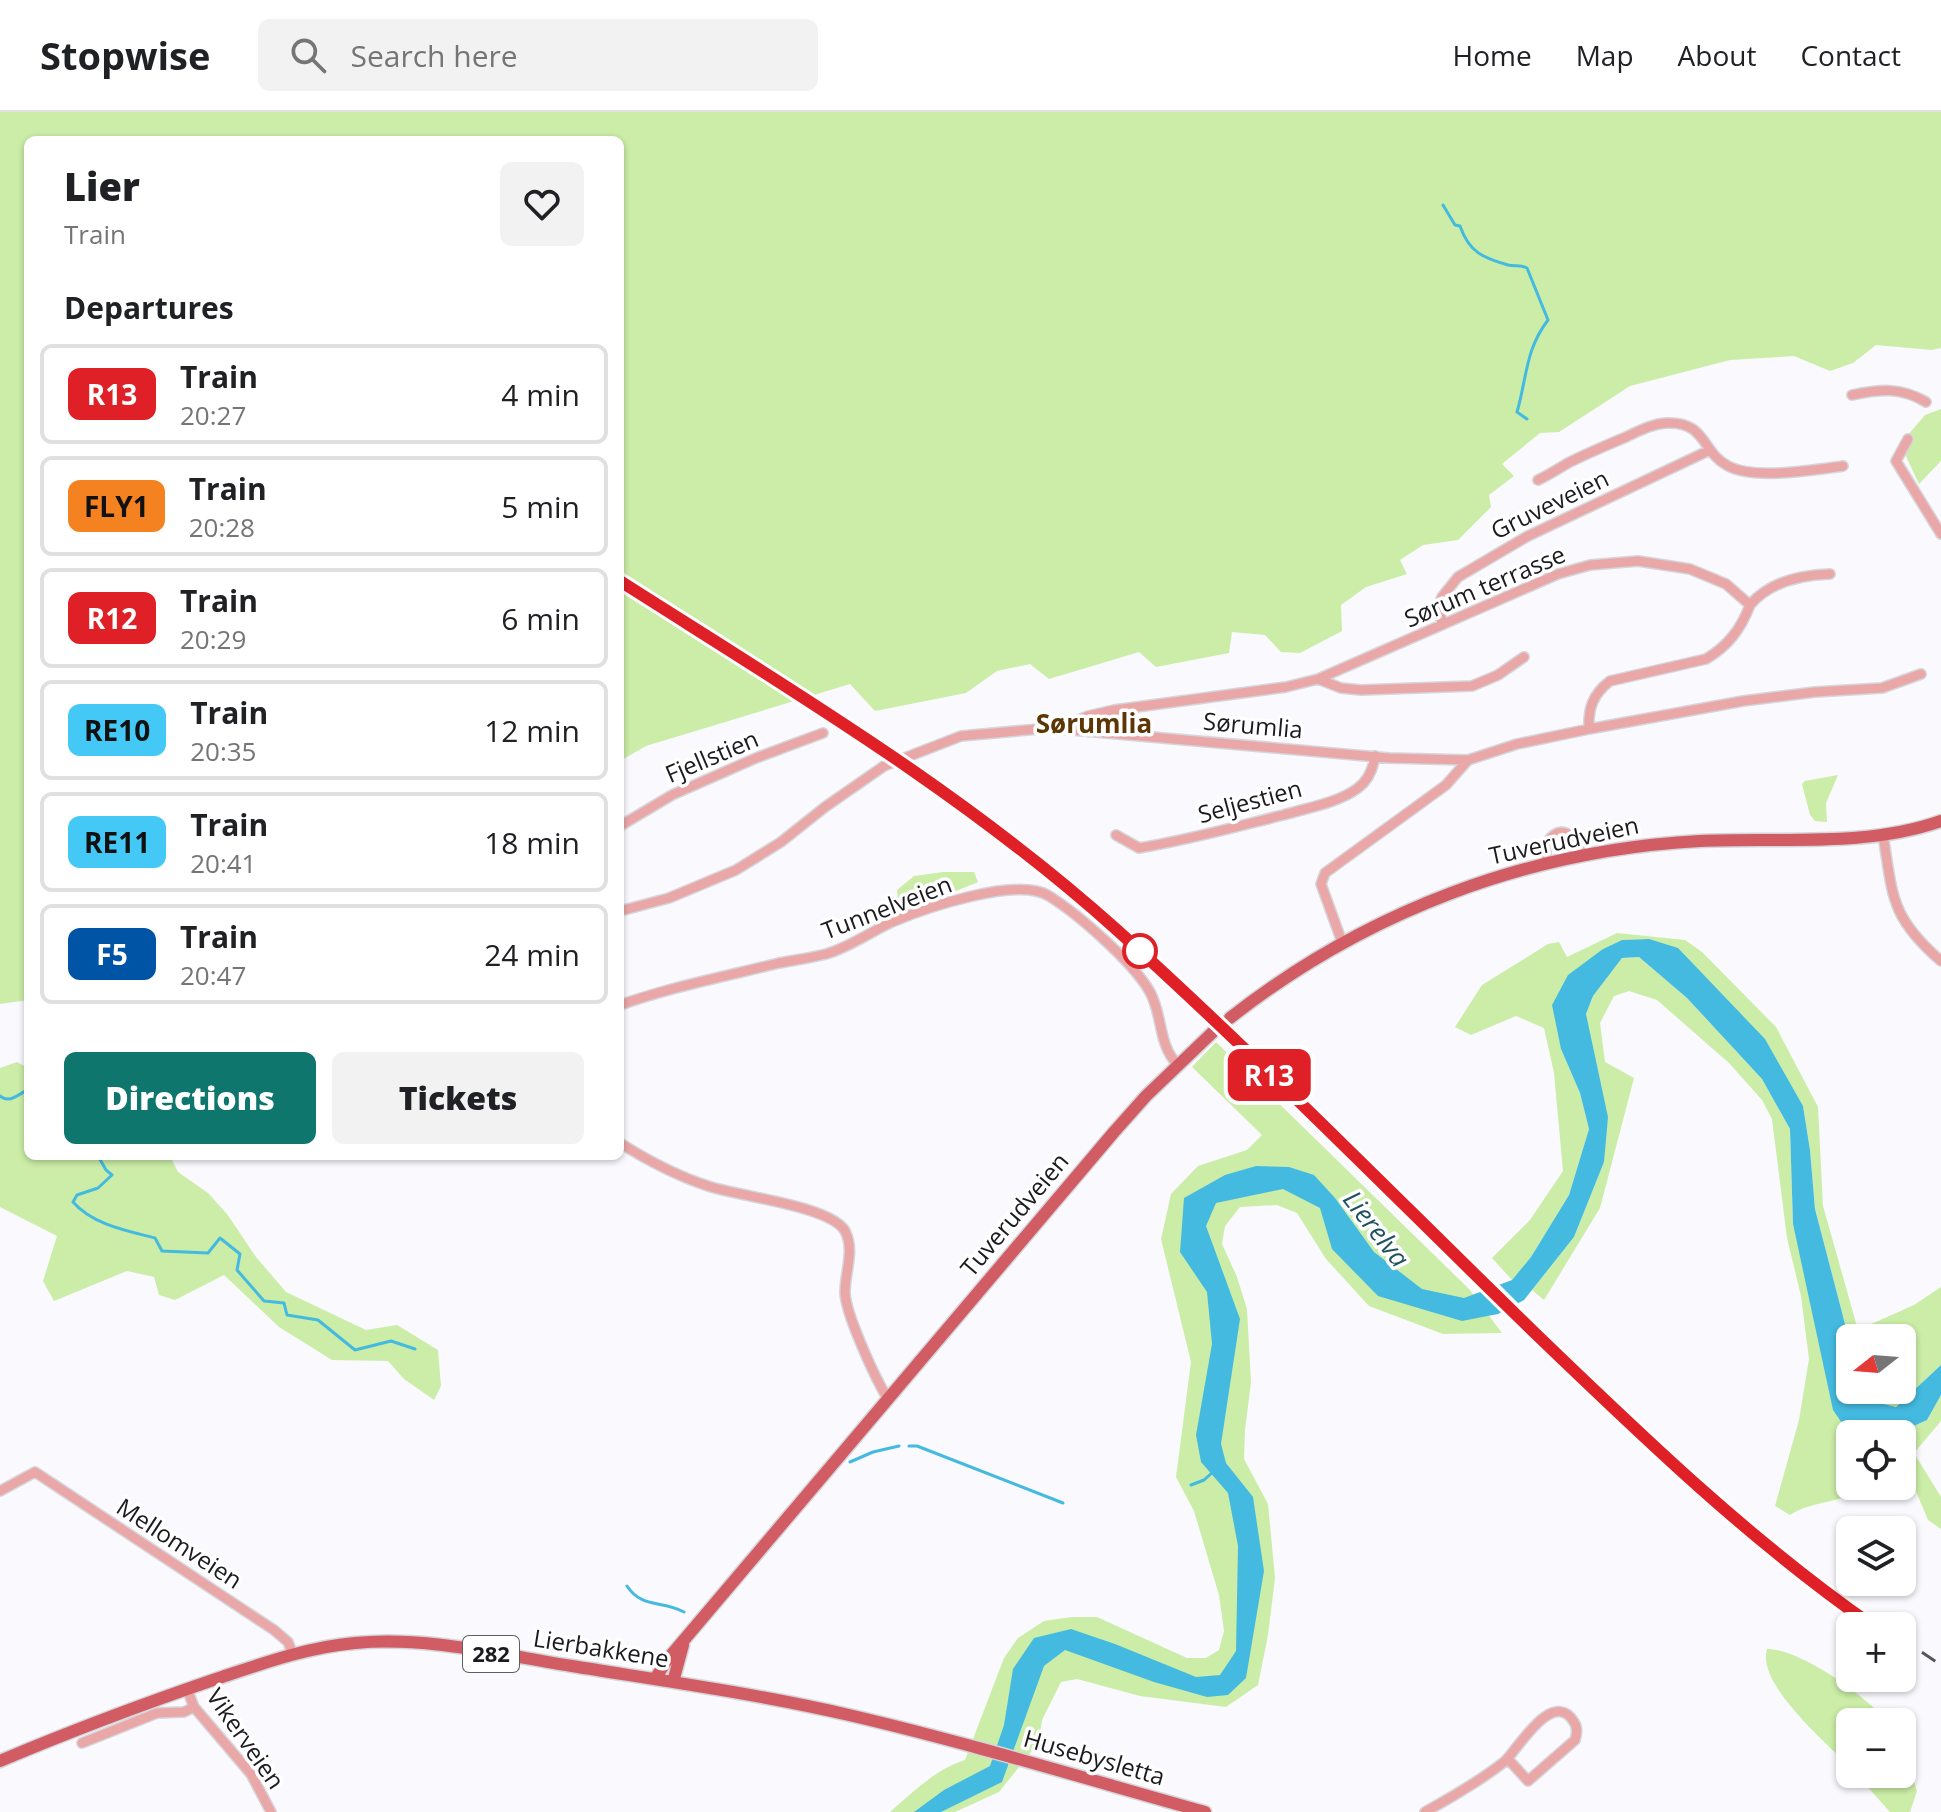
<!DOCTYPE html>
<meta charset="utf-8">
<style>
:root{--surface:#fff;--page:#f2f2f2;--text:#202124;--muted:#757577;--line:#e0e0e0;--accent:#0f766e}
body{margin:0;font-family:"Open Sans",sans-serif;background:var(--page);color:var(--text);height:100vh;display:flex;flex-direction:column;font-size:30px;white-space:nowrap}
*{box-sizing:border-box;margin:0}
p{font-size:26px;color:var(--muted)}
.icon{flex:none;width:44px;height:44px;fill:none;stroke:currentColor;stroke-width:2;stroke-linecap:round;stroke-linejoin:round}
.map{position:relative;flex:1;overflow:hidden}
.drawer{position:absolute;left:24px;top:24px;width:600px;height:1024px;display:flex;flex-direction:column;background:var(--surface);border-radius:12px;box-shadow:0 2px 6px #0004}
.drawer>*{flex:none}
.badge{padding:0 16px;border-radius:12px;font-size:28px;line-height:52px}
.needle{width:52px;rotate:253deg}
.fabs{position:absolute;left:1836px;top:1212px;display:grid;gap:16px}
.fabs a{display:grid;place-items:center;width:80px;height:80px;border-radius:12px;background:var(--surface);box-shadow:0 2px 6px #0004;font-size:40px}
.map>.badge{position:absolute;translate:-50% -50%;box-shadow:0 0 0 4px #fff}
h2{padding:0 40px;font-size:30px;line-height:72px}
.round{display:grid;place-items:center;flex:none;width:84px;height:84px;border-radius:12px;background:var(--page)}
.head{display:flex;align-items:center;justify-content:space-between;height:136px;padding:0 40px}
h1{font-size:38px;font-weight:800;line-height:60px}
.button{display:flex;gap:16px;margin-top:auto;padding:16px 40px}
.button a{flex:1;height:92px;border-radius:12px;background:var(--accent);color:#fff;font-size:32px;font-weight:800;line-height:92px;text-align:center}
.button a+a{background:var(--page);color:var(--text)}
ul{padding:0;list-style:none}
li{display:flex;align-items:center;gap:24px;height:100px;margin:0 16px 12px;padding:0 24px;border:4px solid var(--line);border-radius:12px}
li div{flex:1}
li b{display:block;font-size:30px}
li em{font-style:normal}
li .badge{min-width:88px;font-weight:700;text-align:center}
header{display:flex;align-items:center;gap:48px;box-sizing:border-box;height:112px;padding:0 40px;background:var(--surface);border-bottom:2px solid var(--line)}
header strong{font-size:38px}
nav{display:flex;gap:44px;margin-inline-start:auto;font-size:28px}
.search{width:560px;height:72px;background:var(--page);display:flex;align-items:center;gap:20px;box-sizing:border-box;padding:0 28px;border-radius:12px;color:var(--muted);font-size:30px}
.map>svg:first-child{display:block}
.green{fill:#cbeda7}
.water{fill:#44bae1}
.pier{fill:#f9f9fe}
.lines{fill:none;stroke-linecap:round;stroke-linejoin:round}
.stream{stroke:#44bae1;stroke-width:3}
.minor-casing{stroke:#d5d5da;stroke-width:12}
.major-casing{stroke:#d5d5da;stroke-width:15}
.minor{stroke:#eaa7a8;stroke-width:9}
.major{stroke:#d25c64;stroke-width:12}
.rail{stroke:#57575b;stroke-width:3;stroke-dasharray:16 8;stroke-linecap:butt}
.line-casing{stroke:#fff;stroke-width:18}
.line{stroke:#df2027;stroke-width:12}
.stop-dot{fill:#fff;stroke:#df2027;stroke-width:4}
.labels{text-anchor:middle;stroke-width:7;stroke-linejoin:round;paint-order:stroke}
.shield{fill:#fff;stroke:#5f5f62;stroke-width:2}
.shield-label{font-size:22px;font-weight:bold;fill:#1b1b1f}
.street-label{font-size:24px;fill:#1b1b1f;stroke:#fff}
.neighbourhood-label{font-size:26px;font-weight:bold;fill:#5d3606;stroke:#fff}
.water-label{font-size:26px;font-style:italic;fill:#205161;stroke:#fff}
</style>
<header>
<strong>Stopwise</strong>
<div class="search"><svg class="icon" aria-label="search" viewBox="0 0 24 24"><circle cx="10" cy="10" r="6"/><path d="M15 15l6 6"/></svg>Search here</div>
<nav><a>Home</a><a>Map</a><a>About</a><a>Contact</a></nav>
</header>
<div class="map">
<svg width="1941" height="1700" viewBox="0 0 1941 1700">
<rect width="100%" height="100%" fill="#f9f9fe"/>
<path class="green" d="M0,0h1941v236l-9,2 -56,-5 -23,18 -23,8 -36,-15 -64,4 -100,26 -71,46 -19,1 -38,31 12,12 -25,19 2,12 -33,33 -35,5 -23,15 7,14 -41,13 -25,18 1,26 -42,22 -19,-1 -16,-17 -33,-3 -3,21 -73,14 -17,-15 -90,27 -19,-15 -33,7 -31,22 -91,18 -25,-27 -204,62 -26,15v-621h-592v860l-28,4z
M1941,297v52l-22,23 -15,-32 -2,-10 23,-27z
M1838,663l-12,28 1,19 -12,-1 -5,-6 -8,-31 3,-3z
M943,760h31l4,10 -32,13 1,6 -5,2 -1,-4 -30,4 -13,-3 -1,-10 17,-14z
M1617,821l68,7 17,12 74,75 42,80 5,99 35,124 56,-25 27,-18v78l-45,42 -24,-6 -7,-11h37v-52h-52v5l-35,-134 -5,-59 -7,-44 -154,-167 -27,1 -19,9 -42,100 19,44 9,36 -20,66 -38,62 -19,23 -20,-22 38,-38 33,-49 -9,-98 -10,-45 -28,-12 -45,19 -16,-8 27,-42 66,-41 11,-2 8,15z
M1639,845l48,41 75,81 28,50 3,95 51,202 10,8h-4v52h14c-20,18 -52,14 -74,29l-15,-9 24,-86 10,-61 -8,-63 -14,-58 -15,-119 -10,-19 -33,-37 -72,-63 -28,-9 -15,5 -14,27 5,39 29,16 -34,130 -56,92 -12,-10 42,-53 30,-75 -18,-148 7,-18 29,-38z
M1216,930l253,247 33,44 -59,1 -74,-28 -43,-47 -29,-46 -20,-8 -37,2 -15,19 -3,18 15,33 10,32 4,73 -6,48 -1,29 24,45 7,74 -7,57 -10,50 -32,22 -86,-11 -63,-17 -16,3 -19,38 -3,22 -40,50 -44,20h-65c23,-20 46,-43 75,-52l39,-102 14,-20 26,-17 28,-4h25l90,41h19l13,-8 5,-19 -5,-36 -25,-84 -18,-34 15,-115 -30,-123 10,-45 27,-28 49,-16 15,-15 -70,-68z
M17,950l11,6v88h142l8,16 30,21 19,21 29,43 30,35 80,38 31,-5 41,25 3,36 -7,14 -30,-21 -16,-18 -56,-1 -53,-33 -55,-52 -49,25 -16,-5 -5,-18 -27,-6 -73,30 -11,-20 14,-45 -57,-29v-139z
M1941,1283v26l-27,32 27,44v32l-13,-9 -21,-50h-5v-36h-6l31,-14z
M1767,1537c33,0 97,46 119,71l2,2h-38v45c-22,-23 -94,-83 -83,-118z
M1902,1634l15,45 -7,21h-20l-34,-38h46z"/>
<path class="water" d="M1649,827l29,9 87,91 38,67 7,44 5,59 35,134v47h15l7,11 24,6 45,-42v30l-14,25 -31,14h-42l-10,-8 -11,-16 -40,-186 -3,-95 -28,-50 -75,-81 -48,-41 -17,1 -29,38 -7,18 22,103 -4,45 -30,75 -50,63 -26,14 -36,7 -84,-25 -46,-47 -12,-41 -37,-19 -67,14 -10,23 34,93 -19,125 5,19 27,34 11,74 -18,107 -18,17 -21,2 -53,-15 -89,-32 -21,16 -42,116 -61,30h-27l30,-22 46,-24 14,-41 9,-56 21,-31 37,-9 44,15 81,33 24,-2 16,-24 2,-105 -10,-53 -27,-31 -5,-27 16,-91 -5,-52 -27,-40 4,-54 41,-23 31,-9 33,1 25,8 21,23 39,54 48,37 42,9 48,-18 19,-23 38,-62 20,-66 -9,-36 -19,-44 -9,-44 16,-30 35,-26 19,-9z"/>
<path class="pier" d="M1496,1169l25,25 -12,6 -26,-26z"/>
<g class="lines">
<path class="stream" d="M1443,93l12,20 5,1c9,26 23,32 48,39 8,2 12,-1 19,3l21,52c-23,30 -21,58 -31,92l10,7
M0,984c10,8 18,-2 28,-6
M98,1044l8,14 6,5 -14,13 -21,7 -4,7c20,23 55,29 82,36l7,13 46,2 12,-15 20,16 -3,16 27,31 20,2 3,12 31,5 37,30 36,-9 24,8
M909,1334h8l146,57
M850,1350l23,-10 26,-6
M1191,1373l13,-5 10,-9
M627,1474c15,23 36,14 57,26"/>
<defs>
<path id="minor" d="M1852,283c28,-6 49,-8 74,7
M1908,327l-12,22 45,73
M1538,368c11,-5 21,-12 32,-18 18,-9 37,-17 56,-25 13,-6 25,-13 40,-14 41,-2 35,29 62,43 26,14 86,4 115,0
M1750,493c19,-23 52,-30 80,-31
M1442,513l-3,-21 3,-7 16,-20 70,-41 182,-86
M1318,567l23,9 20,2 111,-4 26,-11 26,-18
M1061,615l27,-11 26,-6 172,-23 32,-8 240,-105 32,-9 48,-4 52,8 36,15 24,21c-9,24 -22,41 -44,54l-96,22c-17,13 -22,27 -21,48
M620,714l52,-31 84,-37 67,-25
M1116,723l23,13c49,-8 96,-21 144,-33 24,-7 55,-12 75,-27 11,-8 15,-19 17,-32
M1883,723c10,61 7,82 58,126
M1546,751v-19c15,-23 29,-8 37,10
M620,799l49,-13 67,-28 45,-28 44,-35 59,-41 77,-30 89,-8 339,30 79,2 49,-16 72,-15 154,-28 72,-9 67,-4 39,-14
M1342,830l-21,-58 4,-11 121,-88 22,-25
M620,893c51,-18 106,-29 159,-42 15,-3 32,-5 47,-9 24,-7 44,-22 66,-32 33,-14 126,-46 157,-26 29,18 84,66 101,96 13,24 8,52 27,72
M620,1031c27,17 57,33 88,43 29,10 123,20 137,45 10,19 0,41 0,61 0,21 31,88 43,107
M0,1379l35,-19 239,158 14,12 5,13
M187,1577l7,18 57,67 20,38
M82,1631l75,-30 27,-1 10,-5
M1425,1700c27,-15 55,-31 79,-50 11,-8 48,-76 70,-40 4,6 3,12 1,18l-47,41 -20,-22"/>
<path id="major" d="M1230,906c135,-106 298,-168 470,-177 79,-4 165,7 241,-20
M655,1567l12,-19 447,-528 32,-36 68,-65
M673,1570l10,-37
M0,1649c71,-30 143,-57 216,-82 45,-15 92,-32 139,-36 71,-7 147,12 217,23 93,15 186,28 277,49 120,28 238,64 356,97"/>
</defs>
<use href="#minor" class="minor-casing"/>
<use href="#major" class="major-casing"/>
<use href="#minor" class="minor"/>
<use href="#major" class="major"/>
<path class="rail" d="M1024,732l67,55 74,67 506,490 91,79 121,91
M1902,1527l39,26"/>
</g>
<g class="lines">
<defs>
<path id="line" d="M620,469c171,109 346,213 497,349 145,131 281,270 421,406 107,103 213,205 335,290"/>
</defs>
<use href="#line" class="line-casing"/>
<use href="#line" class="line"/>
</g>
<circle class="stop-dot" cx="1140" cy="839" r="16"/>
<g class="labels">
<rect class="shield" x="463" y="1524" width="56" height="36" rx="6"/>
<g class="shield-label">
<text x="491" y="1550">282</text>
</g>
<g class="street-label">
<text transform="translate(1550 393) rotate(-26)" y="8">Gruveveien</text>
<text transform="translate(1485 475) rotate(-23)" y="8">Sørum terrasse</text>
<text transform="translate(1253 614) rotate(5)" y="8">Sørumlia</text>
<text transform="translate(712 645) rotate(-23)" y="8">Fjellstien</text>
<text transform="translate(1250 690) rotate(-15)" y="8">Seljestien</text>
<text transform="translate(1564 729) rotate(-12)" y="8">Tuverudveien</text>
<text transform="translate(887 796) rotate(-21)" y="8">Tunnelveien</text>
<text transform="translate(1015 1103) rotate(-50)" y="8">Tuverudveien</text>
<text transform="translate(179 1432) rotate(33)" y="8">Mellomveien</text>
<text transform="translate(601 1537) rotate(9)" y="8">Lierbakkene</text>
<text transform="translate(245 1627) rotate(55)" y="8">Vikerveien</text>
<text transform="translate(1094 1646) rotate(16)" y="8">Husebysletta</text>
</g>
<g class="neighbourhood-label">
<text x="1094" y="621">Sørumlia</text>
</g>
<g class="water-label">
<text transform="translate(1376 1117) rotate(52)" y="9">Lierelva</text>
</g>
</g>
</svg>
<div class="fabs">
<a><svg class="needle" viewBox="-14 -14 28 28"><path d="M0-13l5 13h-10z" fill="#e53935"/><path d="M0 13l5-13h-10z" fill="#757577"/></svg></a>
<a><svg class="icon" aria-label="locate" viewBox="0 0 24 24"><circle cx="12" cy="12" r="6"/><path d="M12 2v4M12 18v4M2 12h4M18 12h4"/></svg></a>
<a><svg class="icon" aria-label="layers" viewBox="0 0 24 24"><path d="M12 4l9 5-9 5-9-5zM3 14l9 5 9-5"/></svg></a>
<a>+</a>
<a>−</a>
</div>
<b class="badge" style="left:1269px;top:963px;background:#df2027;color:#fff">R13</b>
<section class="drawer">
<div class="head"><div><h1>Lier</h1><p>Train</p></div><a class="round"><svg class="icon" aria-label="heart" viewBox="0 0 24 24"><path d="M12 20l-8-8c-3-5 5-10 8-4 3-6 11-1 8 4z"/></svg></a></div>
<h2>Departures</h2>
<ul>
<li><span class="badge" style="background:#df2027;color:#fff">R13</span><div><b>Train</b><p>20:27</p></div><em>4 min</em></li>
<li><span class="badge" style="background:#f58220;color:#111">FLY1</span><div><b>Train</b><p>20:28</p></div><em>5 min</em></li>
<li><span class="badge" style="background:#df2027;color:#fff">R12</span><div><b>Train</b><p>20:29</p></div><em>6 min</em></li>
<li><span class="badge" style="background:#44c8f5;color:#111">RE10</span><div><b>Train</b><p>20:35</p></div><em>12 min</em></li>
<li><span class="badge" style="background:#44c8f5;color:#111">RE11</span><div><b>Train</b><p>20:41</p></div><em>18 min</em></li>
<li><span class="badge" style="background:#0054a6;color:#fff">F5</span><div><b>Train</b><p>20:47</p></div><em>24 min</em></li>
</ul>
<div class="button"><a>Directions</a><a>Tickets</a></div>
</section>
</div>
